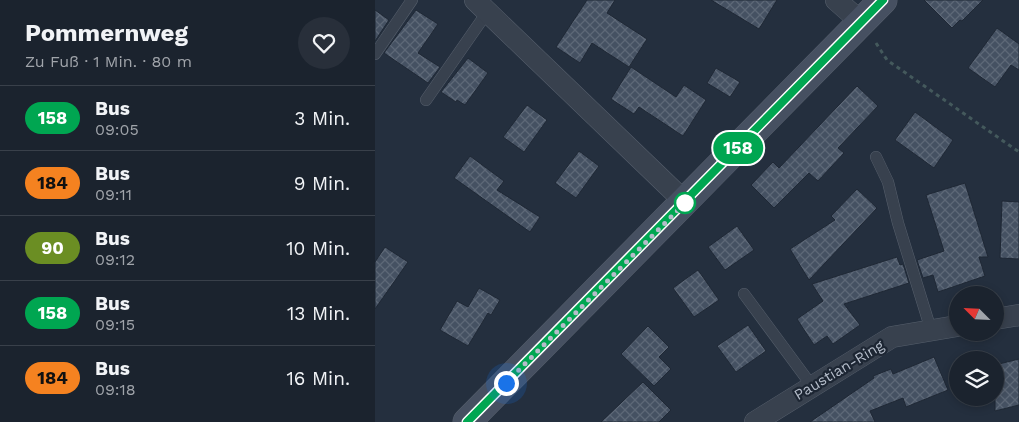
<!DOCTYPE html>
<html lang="de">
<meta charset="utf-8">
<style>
:root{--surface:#1b232e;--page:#282f3a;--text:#f1f3f6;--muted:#a0a4aa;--line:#39404a}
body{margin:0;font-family:"Work Sans",sans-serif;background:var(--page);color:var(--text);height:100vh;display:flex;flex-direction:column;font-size:19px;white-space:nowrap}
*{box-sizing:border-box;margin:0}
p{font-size:16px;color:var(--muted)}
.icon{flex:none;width:28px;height:28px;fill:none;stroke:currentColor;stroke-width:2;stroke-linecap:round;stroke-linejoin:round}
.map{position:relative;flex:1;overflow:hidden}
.sheet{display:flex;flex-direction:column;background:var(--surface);width:375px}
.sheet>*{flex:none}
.badge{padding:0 10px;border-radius:16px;font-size:18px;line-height:32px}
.needle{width:32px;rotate:294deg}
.controls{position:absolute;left:574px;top:286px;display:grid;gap:10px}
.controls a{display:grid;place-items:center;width:55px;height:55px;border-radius:50%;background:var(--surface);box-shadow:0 2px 8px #0003,0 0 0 1px var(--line);font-size:25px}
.you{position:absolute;width:25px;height:25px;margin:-12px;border:4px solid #fff;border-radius:50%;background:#1a73e8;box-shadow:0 0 0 8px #1a73e833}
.map>.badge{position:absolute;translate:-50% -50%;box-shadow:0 0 0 2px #fff}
.round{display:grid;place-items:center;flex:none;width:52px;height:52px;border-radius:26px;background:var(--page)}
.headline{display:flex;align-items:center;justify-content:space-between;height:85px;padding:0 25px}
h1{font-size:24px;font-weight:700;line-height:38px}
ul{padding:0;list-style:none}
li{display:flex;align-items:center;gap:15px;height:65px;padding:0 25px;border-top:1px solid var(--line)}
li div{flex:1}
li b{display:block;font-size:19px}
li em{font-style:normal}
li .badge{min-width:55px;font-weight:700;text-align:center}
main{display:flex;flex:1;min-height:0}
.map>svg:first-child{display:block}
.building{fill:url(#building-cross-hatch);stroke:#1f2835}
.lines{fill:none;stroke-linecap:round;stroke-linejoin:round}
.lane-casing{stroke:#565f6c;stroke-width:12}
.street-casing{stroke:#565f6c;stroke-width:22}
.secondary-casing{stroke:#565f6c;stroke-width:29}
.path{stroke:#44595c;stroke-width:3;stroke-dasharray:4 4;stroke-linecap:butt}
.lane{stroke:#38414e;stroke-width:11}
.street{stroke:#38414e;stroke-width:21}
.secondary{stroke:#465061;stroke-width:28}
.line-casing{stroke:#fff;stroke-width:11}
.line{stroke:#00a651;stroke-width:8}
.walk{stroke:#b4bcc9;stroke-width:5;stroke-dasharray:0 9}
.stop-dot{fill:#fff;stroke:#00a651;stroke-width:2.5}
.labels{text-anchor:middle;stroke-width:4.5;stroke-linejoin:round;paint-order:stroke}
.street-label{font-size:15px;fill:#b4bcc9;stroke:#1d2633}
</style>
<main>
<section class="sheet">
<div class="headline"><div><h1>Pommernweg</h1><p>Zu Fuß · 1 Min. · 80 m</p></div><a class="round"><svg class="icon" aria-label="heart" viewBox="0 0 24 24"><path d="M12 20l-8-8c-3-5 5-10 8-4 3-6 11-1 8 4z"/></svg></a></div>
<ul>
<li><span class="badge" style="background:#00a651;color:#fff">158</span><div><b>Bus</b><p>09:05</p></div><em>3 Min.</em></li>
<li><span class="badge" style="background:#f58220;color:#111">184</span><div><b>Bus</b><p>09:11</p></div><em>9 Min.</em></li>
<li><span class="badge" style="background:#6b8e23;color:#fff">90</span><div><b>Bus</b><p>09:12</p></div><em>10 Min.</em></li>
<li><span class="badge" style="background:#00a651;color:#fff">158</span><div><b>Bus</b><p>09:15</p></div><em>13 Min.</em></li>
<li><span class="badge" style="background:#f58220;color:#111">184</span><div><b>Bus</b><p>09:18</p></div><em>16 Min.</em></li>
</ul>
</section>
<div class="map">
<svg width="644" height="422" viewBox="0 0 644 422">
<defs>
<pattern id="building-cross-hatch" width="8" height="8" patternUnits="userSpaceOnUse" patternTransform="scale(1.25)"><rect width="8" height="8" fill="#455162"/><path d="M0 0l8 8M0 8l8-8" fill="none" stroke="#5d6877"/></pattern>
</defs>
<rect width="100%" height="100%" fill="#242f3e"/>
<path class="building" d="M212,0h28l-8,13 40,26 -18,28 -37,-24 -12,20 -24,-16z
M336,0h66l-18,29z
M549,0h59l-21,21 -2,-1 -8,8z
M0,10l14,10 -14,21z
M41,10l22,14 -20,29 22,14 -12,16 -44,-30z
M622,28l22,16v26l-8,-5 -16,22 -27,-19z
M93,58l20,15 -23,32 -8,-5 -1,2 -15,-10z
M256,67l45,30 8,-12 22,15 -23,36 -44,-29 -5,7 -23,-15z
M341,68l24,14 -10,15 -23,-14z
M482,86l21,20 -40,42 6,5 -26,28 -9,-8 -35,35 -23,-23 22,-23 6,6z
M152,105l20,15 -23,32 -21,-15z
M540,112l38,28 -19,28 -39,-28z
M204,151l20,15 -23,32 -21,-15z
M95,156l34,25 -7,9 43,27 -10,15 -76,-54z
M590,183l23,74h-9l6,19 -47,16 -5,-17 -10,3 -6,-18 27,-9 -18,-56z
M482,189l20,19 -68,72 -19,-31 45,-29 -4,-4z
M627,201l17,1v57l-19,-1z
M362,226l17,24 -29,20 -17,-23z
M10,247l23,15 -33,47v-47z
M522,257l3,8 3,-1 6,19 -65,21 16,21 -27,19 -6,-8 -13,9 -17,-26 26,-18 -11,-17z
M323,270l21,30 -25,17 -21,-29z
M104,288l21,12 -9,15 -3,-2 -20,33 -28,-16 17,-29 11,6z
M373,325l18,26 -30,21 -19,-26z
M273,326l21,21 -10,10 12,12 -17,17 -33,-32z
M559,357l14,33 -42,17 -3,-9 -33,13 5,11h-65l64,-44 -1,-2 18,-7 2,5z
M644,359v46l-24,6v-46z
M268,382l28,28 -12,12h-58z"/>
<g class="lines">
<defs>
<path id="lane" d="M0,54l37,-54
M51,100l62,-89
M501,157l12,25 10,41 33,107
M369,294l68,92"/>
<path id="street" d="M100,0l210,202
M461,0l25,22
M620,319l24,-4
M380,422l137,-85 65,-11"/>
<path id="secondary" d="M92,422l416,-422"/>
</defs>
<use href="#lane" class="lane-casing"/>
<use href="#street" class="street-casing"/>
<use href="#secondary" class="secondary-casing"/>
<path class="path" d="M501,43l11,17 132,92"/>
<use href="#lane" class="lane"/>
<use href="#street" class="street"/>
<use href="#secondary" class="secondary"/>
</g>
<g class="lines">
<defs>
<path id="line" d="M92,422l416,-422"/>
</defs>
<use href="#line" class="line-casing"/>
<use href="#line" class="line"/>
<path class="walk" d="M131,383l179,-180"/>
</g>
<circle class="stop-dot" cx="310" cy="203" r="10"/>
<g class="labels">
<g class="street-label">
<text transform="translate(464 370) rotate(-31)" y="5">Paustian-Ring</text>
</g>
</g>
</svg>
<div class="controls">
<a><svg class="needle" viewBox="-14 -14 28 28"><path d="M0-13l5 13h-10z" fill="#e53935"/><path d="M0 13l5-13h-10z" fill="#a0a4aa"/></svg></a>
<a><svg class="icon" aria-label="layers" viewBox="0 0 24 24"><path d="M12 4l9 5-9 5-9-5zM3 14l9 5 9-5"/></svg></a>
</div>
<div class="you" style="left:131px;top:383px"></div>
<b class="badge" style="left:363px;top:148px;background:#00a651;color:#fff">158</b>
</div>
</main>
